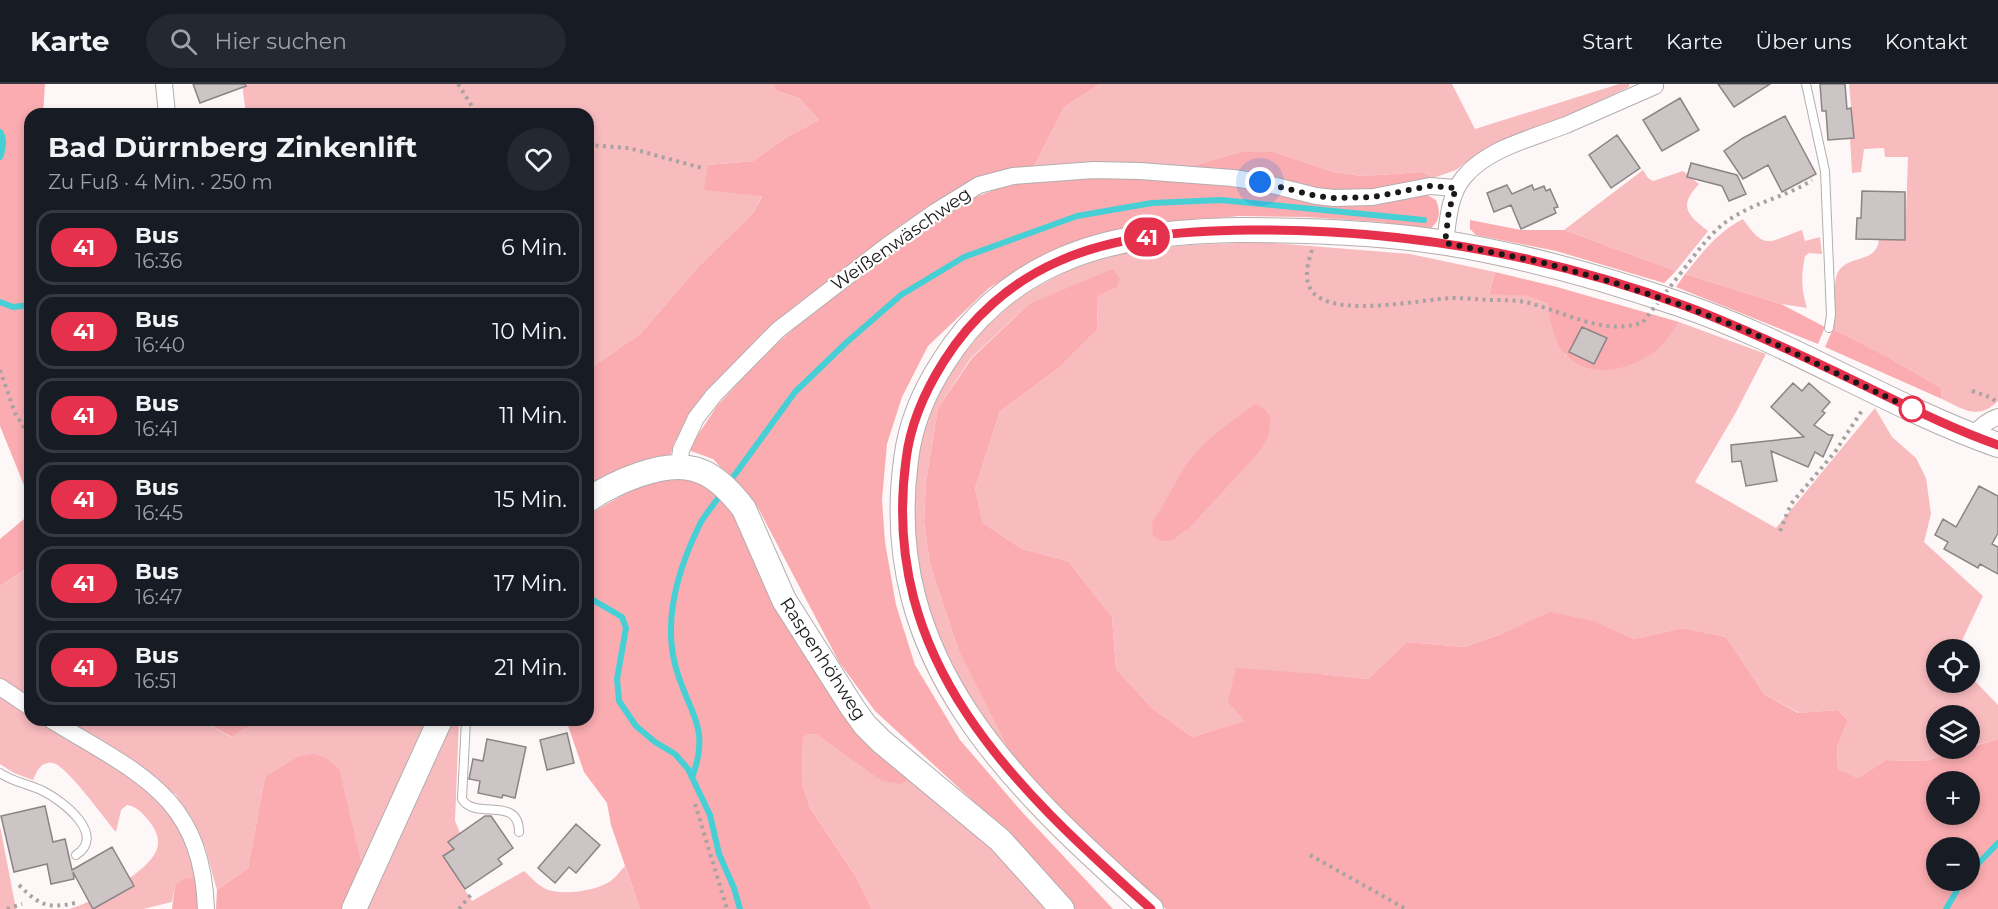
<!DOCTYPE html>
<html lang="de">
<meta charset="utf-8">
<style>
:root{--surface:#171b24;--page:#242831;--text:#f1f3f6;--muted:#9ea1a6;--line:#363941}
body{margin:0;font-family:Montserrat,sans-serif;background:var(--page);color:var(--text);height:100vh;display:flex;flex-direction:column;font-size:22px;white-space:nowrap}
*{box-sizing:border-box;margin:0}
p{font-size:20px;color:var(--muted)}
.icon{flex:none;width:33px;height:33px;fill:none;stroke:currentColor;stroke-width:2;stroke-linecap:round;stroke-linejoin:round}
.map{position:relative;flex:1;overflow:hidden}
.details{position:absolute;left:24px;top:24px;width:570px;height:618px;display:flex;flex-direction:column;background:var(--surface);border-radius:18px;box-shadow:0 3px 9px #0003}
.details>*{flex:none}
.badge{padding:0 12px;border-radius:20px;font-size:21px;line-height:39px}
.buttons{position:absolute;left:1926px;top:555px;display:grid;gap:12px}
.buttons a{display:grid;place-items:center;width:54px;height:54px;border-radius:50%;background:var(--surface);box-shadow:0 3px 9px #0003;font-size:30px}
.you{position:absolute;width:30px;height:30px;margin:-15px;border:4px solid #fff;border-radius:50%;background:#1a73e8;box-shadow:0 0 0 9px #1a73e833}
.map>.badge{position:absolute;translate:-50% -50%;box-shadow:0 0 0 3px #fff}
.round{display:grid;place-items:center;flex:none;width:63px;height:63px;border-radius:32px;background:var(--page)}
.summary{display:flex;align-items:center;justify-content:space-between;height:102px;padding:0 24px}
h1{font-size:28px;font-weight:700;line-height:45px}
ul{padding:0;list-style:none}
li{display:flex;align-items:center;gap:18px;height:75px;margin:0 12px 9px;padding:0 12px;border:3px solid var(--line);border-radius:18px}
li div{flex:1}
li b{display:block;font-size:22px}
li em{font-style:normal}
li .badge{min-width:66px;font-weight:700;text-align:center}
header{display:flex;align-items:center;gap:36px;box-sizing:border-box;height:84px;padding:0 30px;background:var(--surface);border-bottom:2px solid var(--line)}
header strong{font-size:28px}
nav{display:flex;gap:33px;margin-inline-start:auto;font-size:21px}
.search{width:420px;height:54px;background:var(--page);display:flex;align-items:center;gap:15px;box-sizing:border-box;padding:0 21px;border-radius:33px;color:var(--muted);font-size:22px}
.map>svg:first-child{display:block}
.green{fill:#f8bbbe}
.forest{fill:#faacb0;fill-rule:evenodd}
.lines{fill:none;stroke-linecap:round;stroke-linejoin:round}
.stream{stroke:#46d0d6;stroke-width:6}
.building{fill:#cdc5c5;stroke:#8a8484;stroke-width:1.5}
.lane-casing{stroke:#b4adae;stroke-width:10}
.street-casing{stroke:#b4adae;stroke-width:18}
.secondary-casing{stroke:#b4adae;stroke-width:26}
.path{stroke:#a8a3a3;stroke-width:4;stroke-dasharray:3 4.5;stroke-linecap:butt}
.lane{stroke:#fff;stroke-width:8}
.street{stroke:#fff;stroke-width:16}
.secondary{stroke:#fff;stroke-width:24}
.path-bridge{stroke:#a8a3a3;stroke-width:4;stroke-dasharray:3 4.5;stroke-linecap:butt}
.line-casing{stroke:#fff;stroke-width:14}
.line{stroke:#e5314c;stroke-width:9}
.walk{stroke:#1a1818;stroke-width:6;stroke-dasharray:0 10.8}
.stop-dot{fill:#fff;stroke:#e5314c;stroke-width:3}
.labels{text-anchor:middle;stroke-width:4.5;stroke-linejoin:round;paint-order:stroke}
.street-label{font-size:18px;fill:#1a1818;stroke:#fff}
</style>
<header>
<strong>Karte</strong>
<div class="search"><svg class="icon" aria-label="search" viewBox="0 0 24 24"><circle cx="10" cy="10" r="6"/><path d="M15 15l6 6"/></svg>Hier suchen</div>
<nav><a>Start</a><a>Karte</a><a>Über uns</a><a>Kontakt</a></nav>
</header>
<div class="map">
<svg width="1998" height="825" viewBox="0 0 1998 825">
<rect width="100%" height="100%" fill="#fef7f7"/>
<path class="green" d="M242,0h531l4,7 22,7 20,22 -32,17 -34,24 -45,4 54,30 -8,17 -54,53 -60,69 -52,36v-256h-342z
M1100,0h352l23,45 144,-45h10v3l-62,29 -72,29 -22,12 -17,13 -23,8 -11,-6 -59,4 -30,-4 -59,-20h-34l-54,16h-153l31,-61z
M1849,0h149v317c-20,20 -35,8 -56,-2l-1,-11 -53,-31 -55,-28c3,-14 -1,-46 5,-57 11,-18 39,-8 41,-33l26,1 3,-83h-23l-1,-9 -20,1 -3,23 -9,1 -2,-35h4z
M1643,86l5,8 5,3 30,-10 16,13c-21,22 -12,31 9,47l-32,40 -112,-41z
M1743,135c22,32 25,23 59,11l3,11 15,-4 2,17 -13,-1 -4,3c-4,19 -4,33 2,52l-26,-4 -96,-30c19,-23 30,-40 58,-55z
M1261,158l149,12 85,18 -6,21 38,3 21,8 8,35 10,17 95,-10 18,-24 87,32 -31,60 -40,68 81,46 99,-120 17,29 24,21 10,20 5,36 -7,28 59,54 -25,53 -22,1v32h34v-6l28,29v34l-28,8v-31h-34v32l30,1 -41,12 -39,-1 -28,18 -20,-7 -1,-24 11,-27 -10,-10 -39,3 -35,-19 -38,-57 -43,-9 -49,11 -37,-17 -95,12 -38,13 -57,-5 -39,37 -47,-5 -75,47 -54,16 -40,-29 -36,-39 -4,-52 -44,-56 -46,-12 -39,-26 -8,-34 25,-78 59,-43 38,-38 1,-34 18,-8 -87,16 -58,54 -33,50 -12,74 -2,40 6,42 29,88 52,103 -42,-56 -30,-58 -20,-61 -7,-65 5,-58 15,-54 23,-38 32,-40 33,-29 52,-28 58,-17 60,-6z
M30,482v134l-30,-19v-95z
M0,613l30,19v4h6c38,22 113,60 135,95 13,20 20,41 25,64l-21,6 -3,17 -29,7h-74c23,-6 73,-34 85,-54 8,-12 3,-24 -5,-34 -6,-7 -12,-15 -22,-16l-6,5 -5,22c-12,-14 -49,-66 -63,-69 -12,-2 -16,8 -20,17l-19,-7 -14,-9z
M64,636h137l30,17 13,-8 25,-9h163l-68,155 -99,-98 -17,91 -31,22 -12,-43 -29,-52 -53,-40z
M451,636h8l-4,101 5,12 -12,9 6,7 -11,7 29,45 52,-30c7,6 13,14 22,18 16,7 52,2 66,-9 5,-4 9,-10 13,-14l15,43h-275z
M809,650l9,1 92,43 85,68 58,63h-181l-16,-32 -46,-69 -8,-25 1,-45z
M0,742l16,83h-16z"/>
<path class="forest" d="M0,0h45l-2,30h-13v97l-6,43 6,1v245l-30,-74z
M773,0h327l-36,23 -31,61 -91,30 -162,120 -75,74 -31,51 -5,17 -81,35v-125l52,-36 60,-69 54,-53 8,-16 -58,-6 4,-25 45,-4 34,-24 32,-17 -20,-22 -22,-7z
M1240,68h34l59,20 30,4 59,-4 11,6 -25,6 -67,10 -155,-26z
M1094,93l93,1 70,9 170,8 9,5c5,13 4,21 -7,30l-50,-8 -73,-5 -67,-1 -61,6 -130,31 -59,35 -61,58 -26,51 -15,47 -5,56 3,42 11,63 19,60 45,75 63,73 90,96h-39l-91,-99 -108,-99 -36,-49 -82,-156 -44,-47 -25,-9 29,-44 47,-51 63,-56 132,-95 42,-17 32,-6z
M1470,136l51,10h43l112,41 -12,12 -108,-32 -80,-16 -6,-6z
M1113,185l7,10 -4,9 -18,8 -1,34 -38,38 -59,43 -25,78 8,34 39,26 46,12 44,56 4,52 36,39 40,29 53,-16 -17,-19 8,-34 85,6 47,5 39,-37 57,5 38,-13 48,-22 47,10 37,17 49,-11 43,9 38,57 34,19 40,-3 10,10 -11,27 1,23 20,8 28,-18 39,1 73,-22v170h-832l-92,-84 -63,-70 -52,-103 -29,-88 -6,-42 2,-40 12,-74 34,-50 57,-54zM1936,698h34v32h-34zM1936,764h34v32h-34z
M1495,188l62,15 122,35c-6,8 -12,19 -20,26 -24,20 -67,34 -93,7 -12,-12 -16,-35 -18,-51l-21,-8 -38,-2z
M1685,190l96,30 44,23 -7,17 -142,-57z
M1833,245l55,28 53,31 1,11 -117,-52z
M1256,320l10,6 5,10 -3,16 -9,16 -70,76 -17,12 -10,1 -9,-5 -1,-13c13,-18 21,-39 34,-57 17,-26 45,-44 70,-62z
M665,394c42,1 42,4 69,35l176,265 -9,6 -19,-3 -64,-46 -9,-1 -6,4 -1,45 8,25 46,69 16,32h-232l-29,-84 -4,-22 -23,-31 -18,-52h22v-205l47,-27z
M30,430v52l-30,20v-47z
M201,636h68l-25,9 -12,8z
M314,670l12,4 13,11 25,106 -17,34h-131l1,-19 31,-22 17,-91 33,-20z
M191,794l5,1 4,30h-28l3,-24 8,-6z"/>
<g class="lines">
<path class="stream" d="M0,48c5,7 3,17 0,25
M0,218l13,5 17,-2
M728,400l67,-92 52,-50 54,-47 63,-38 113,-41 75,-13 69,-3 203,20
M588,513l34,20 4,11 -9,51 2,22 17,25 19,16 20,12 13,15 22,46 9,39 15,34 6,21
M692,694c19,-53 -3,-63 -16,-110 -14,-49 3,-102 25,-146 6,-10 15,-20 21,-30
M1970,788l28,-29
M1946,825l17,-29"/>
</g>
<path class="building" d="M193,0h52l1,2 -46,17z
M1718,0h52l-36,23z
M1820,0h25l2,25 4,-1 3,30 -26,2 -2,-29h-4z
M1680,14l19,32 -37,21 -19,-31z
M1785,32l31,58 -34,18 -14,-27 -25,14 -19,-28 19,-13z
M1617,51l23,33 -29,20 -22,-33z
M1691,79l46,12 9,19 -17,7 -7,-15 -35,-9z
M1507,101l5,9 20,-9 2,5 10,-4 2,5 4,-2 8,18 -4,1 2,5 -35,16 -10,-24 -17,7 -7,-19z
M1862,107l43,1v48l-49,-1 1,-21h4z
M1582,243l25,11 -13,26 -25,-12z
M1793,299l9,8 7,-8 21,19 -8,9 3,2 -11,12 15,10h4l-10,22 -8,-5 -7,15 -37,-16 6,30 -31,5 -5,-25 -9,1 -1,-17 73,-8 -33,-30z
M1979,402l19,10v37l-6,11 6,3v27l-18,-10 -2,4 -34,-19 4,-7 -13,-7 8,-16 13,8z
M567,649l7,30 -27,7 -7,-30z
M487,655l39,8 -11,51 -12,-3 -1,3 -24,-5 2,-12 -11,-2 4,-20 10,2z
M45,722l8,36 12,-3 7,31 40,-23 22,39 -41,23 -20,-37 1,7 -23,5 -4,-20 -33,8 -13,-56z
M485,732h6l22,32 -15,11 4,5 -37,25 -22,-33 11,-7 -6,-7z
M576,740l24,21 -24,28 -7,-6 -14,16 -17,-15z"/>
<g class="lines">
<defs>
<path id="lane" d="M1806,0l19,87 6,144 -2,13
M466,636l-4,79c13,22 57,-4 57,33
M0,689c13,9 29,11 43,18 20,10 64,44 33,64"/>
<path id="street" d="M164,0l3,30
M1445,159c3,-23 4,-48 19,-66 24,-29 69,-39 102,-52 30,-13 59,-26 89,-39
M1973,352c8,-9 13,-15 25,-19
M679,383l2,-17 15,-32 18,-23 64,-65 110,-85 47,-33 44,-27 34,-9 81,-6 46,1 93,7 27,4 56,14 18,2 39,-1 57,-11 26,2
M0,603l30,20
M51,636c86,53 151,75 155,189"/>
<path id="secondary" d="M588,416c25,-17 75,-40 106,-31 21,5 38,24 50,40l40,91 68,107 13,18 16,16 119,99 62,69
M354,825l86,-189
M1151,825c-137,-123 -272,-247 -245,-449 4,-35 19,-70 38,-99 27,-43 66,-78 113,-99 56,-26 122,-31 184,-32 68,0 137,2 205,13 79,13 157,35 233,61 110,37 209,102 319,141"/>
</defs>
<use href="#lane" class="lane-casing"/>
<use href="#street" class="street-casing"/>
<use href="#secondary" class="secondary-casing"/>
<path class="path" d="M458,0l19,30
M588,61l41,3 73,20
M1312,166c-5,15 -10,35 5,46 26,20 102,4 135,2 12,0 24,1 36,2 12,0 25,0 37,2 40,9 78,35 118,20
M1680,190c16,-20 32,-45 55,-58 24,-15 53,-20 77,-36
M0,286l15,43 15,24
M1972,307l20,7 3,3
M1780,447l11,-27 44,-52 28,-43
M695,720l32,105
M1310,771l96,54
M19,801c20,20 28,24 56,18
M7,825l15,-5
M459,825l14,-17"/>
<use href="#lane" class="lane"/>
<use href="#street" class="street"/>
<use href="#secondary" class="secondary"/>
<path class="path-bridge" d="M1643,238l37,-48"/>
</g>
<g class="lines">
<defs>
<path id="line" d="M1151,825c-137,-122 -272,-248 -245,-449 4,-35 19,-69 38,-99 27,-43 66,-78 113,-99 59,-27 128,-31 192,-32 151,-1 298,24 439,77 58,22 115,49 171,76 46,22 91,45 139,62"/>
</defs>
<use href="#line" class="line-casing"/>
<use href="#line" class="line"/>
<path class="walk" d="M1260,98l56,14 18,2 39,-1 57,-11 26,2 -7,22 -4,33 96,19 71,20 72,24 66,26 162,77"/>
</g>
<circle class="stop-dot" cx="1912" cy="325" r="12"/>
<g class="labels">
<g class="street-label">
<text transform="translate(901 155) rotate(-35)" y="6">Weißenwäschweg</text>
<text transform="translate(823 575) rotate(57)" y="6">Raspenhöhweg</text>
</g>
</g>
</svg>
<div class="buttons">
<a><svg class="icon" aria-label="locate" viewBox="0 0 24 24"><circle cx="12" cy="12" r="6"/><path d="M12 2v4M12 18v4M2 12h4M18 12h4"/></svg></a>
<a><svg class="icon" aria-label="layers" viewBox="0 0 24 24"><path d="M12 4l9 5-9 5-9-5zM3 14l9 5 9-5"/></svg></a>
<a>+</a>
<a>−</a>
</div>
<div class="you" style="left:1260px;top:98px"></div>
<b class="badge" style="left:1147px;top:153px;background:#e5314c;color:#fff">41</b>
<section class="details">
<div class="summary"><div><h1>Bad Dürrnberg Zinkenlift</h1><p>Zu Fuß · 4 Min. · 250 m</p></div><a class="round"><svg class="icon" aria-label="heart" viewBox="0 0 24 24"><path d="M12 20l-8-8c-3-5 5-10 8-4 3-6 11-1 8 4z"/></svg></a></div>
<ul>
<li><span class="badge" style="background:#e5314c;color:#fff">41</span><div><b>Bus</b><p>16:36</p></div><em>6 Min.</em></li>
<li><span class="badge" style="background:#e5314c;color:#fff">41</span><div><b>Bus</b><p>16:40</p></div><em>10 Min.</em></li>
<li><span class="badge" style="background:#e5314c;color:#fff">41</span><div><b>Bus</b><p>16:41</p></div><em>11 Min.</em></li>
<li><span class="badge" style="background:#e5314c;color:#fff">41</span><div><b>Bus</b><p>16:45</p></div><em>15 Min.</em></li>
<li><span class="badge" style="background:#e5314c;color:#fff">41</span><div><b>Bus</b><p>16:47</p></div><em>17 Min.</em></li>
<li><span class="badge" style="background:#e5314c;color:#fff">41</span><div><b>Bus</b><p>16:51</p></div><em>21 Min.</em></li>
</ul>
</section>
</div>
